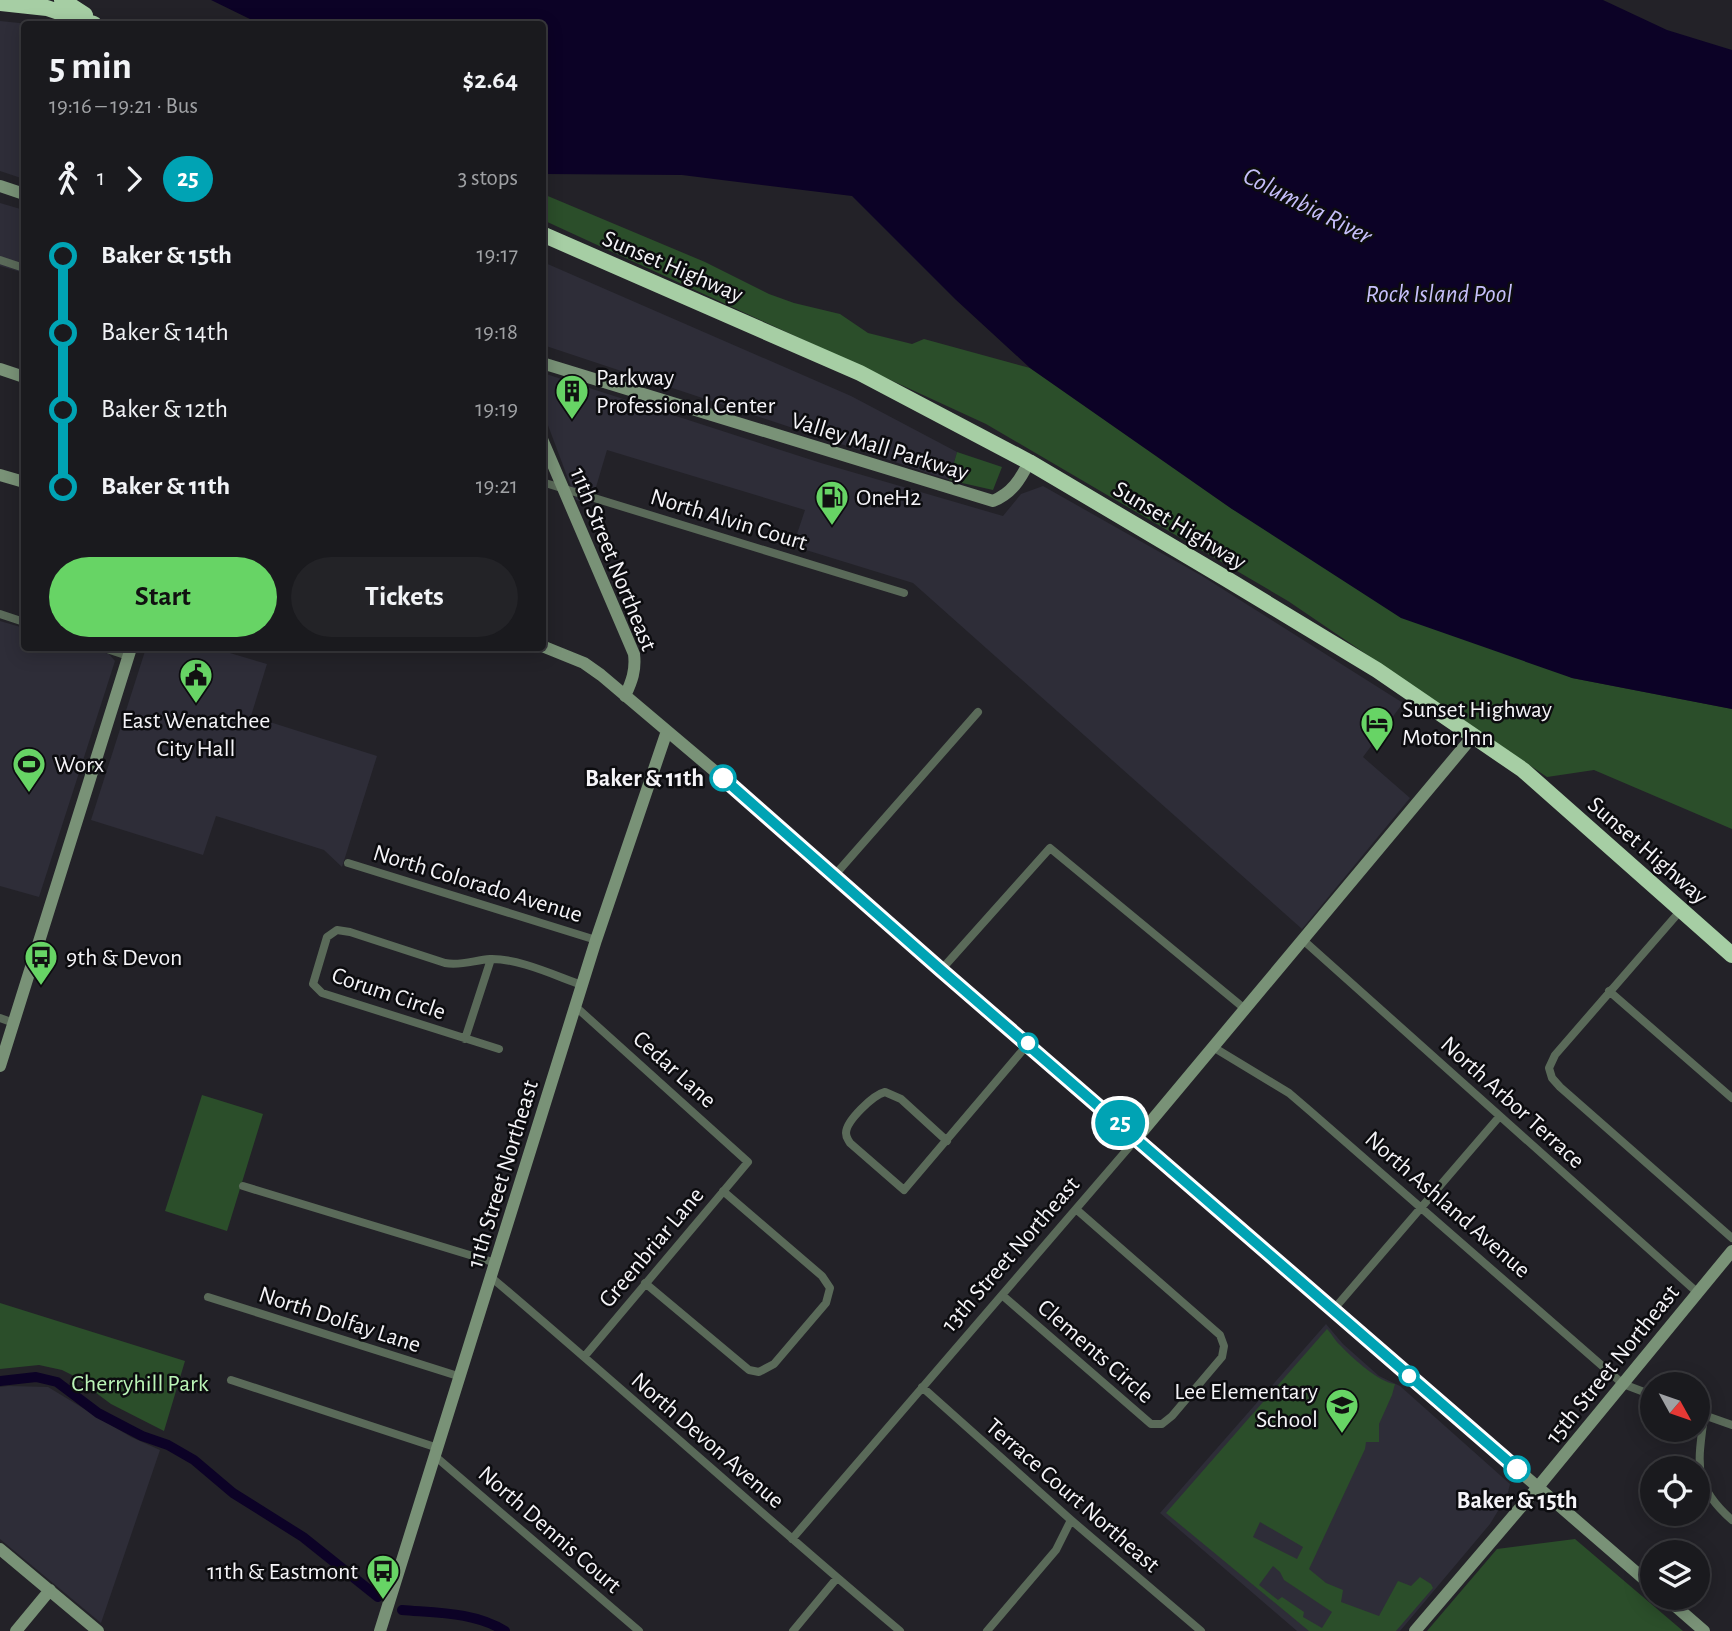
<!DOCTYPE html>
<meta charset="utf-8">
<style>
:root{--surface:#1a1a1e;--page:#232327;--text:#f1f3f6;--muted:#9fa1a4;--line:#38383c;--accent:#67d465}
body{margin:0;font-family:"Alegreya Sans",sans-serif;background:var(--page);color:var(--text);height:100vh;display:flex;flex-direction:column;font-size:26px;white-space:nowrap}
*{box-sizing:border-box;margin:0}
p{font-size:23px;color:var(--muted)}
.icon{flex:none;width:38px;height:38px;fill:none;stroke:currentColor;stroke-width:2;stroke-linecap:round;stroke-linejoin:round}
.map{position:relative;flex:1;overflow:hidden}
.side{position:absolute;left:21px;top:21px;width:525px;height:630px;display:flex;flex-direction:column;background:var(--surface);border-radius:7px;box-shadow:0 4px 18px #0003,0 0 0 2px var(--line)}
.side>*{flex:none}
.badge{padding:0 14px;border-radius:23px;font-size:24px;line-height:46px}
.needle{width:46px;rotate:130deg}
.buttons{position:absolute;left:1640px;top:1372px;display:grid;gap:14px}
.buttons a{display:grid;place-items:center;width:70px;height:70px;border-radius:50%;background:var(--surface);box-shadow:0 4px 18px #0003,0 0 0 2px var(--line);font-size:35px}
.map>.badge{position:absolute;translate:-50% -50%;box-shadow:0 0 0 4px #fff}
.legs{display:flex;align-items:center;gap:10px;height:77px;padding:0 28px;font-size:23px}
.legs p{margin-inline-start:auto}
.headline{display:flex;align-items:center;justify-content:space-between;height:119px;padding:0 28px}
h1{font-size:38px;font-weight:700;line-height:52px}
.button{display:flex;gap:14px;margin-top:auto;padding:14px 28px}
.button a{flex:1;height:80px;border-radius:42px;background:var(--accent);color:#111;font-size:28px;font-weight:700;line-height:80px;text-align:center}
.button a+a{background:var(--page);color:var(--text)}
ul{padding:0 28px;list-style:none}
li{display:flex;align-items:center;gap:24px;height:77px;font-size:26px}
li i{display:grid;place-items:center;width:10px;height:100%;margin:0 9px;background:currentColor}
li i::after{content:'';width:18px;height:18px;margin:-9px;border:5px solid;border-radius:50%;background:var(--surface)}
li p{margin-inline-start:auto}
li:first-child i{background:linear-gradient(#0000 50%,currentColor 0)}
li:last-child i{background:linear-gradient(currentColor 50%,#0000 0)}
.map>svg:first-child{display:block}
.built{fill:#2e2d38}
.green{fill:#2b4e2a;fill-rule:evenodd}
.water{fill:#0c0226}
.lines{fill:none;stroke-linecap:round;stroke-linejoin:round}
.canal{stroke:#0c0226;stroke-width:10}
.street{stroke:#5a6a59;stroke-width:8}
.secondary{stroke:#799277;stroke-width:12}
.highway{stroke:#a6cea4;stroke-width:16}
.line-1-casing{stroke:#fff;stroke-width:16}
.line-1{stroke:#00a3b4;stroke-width:10}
.stop-1-dot{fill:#fff;stroke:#00a3b4;stroke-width:3.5}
.labels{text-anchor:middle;stroke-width:5;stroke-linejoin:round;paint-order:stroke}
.street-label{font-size:24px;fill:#f5f4f8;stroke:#0c0c0f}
.poi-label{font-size:24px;fill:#f5f4f8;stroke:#0c0c0f;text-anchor:start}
.stop-label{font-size:24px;font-weight:bold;fill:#f5f4f8;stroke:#0c0c0f;text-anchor:end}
.park-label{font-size:24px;fill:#bbf5b7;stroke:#0c0c0f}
.water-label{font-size:26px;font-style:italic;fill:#c6bffa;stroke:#0c0c0f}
</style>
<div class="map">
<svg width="1732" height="1631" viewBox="0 0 1732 1631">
<rect width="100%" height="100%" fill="#232228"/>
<path class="built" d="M0,21l29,3h-5v155l-24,-8z
M0,203l24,7v63l-24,-7z
M543,262l308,134 106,56 -8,28 -406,-135z
M543,373l278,90 182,53 18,-22 22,-8 159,90 201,127 -40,54 47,41 -108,131 -389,-346 -120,-37 12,-36 -198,-60 -16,54 -15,-4 -33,-88z
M0,621l24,7v20h63l22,6 6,7 -76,236 -39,-11z
M146,648h67l54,16 -16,52 126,40 -35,111 -18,-17 -108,-34 -13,39 -112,-35z
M1326,1324l17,20 36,32 21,10 110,98 -3,12 -17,28 -90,107h-103l-137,-118z
M8,1386l40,1 83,50 29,13 -59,173 -101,-84v-152z"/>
<path class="green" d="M543,194l162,68 64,32 25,9 46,11 28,19 44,11 12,-5 106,29 202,141 340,169 160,31v120l-138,-59 -47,7 -259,-176 -302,-177 -443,-204z
M957,452l45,15 -9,23 -44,-10z
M202,1095l61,19 -36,117 -62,-20z
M0,1303l185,58 -21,70 -53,-27 -39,-29 -10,-5 -23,-5 -39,4z
M1327,1329c5,5 8,12 14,17 10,11 39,37 54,38l-3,11 -13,29v18h-13l-1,7 -56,120 17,14 17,7 -2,12 38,14 19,-35 13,5 9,-9 11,7 2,4 -37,43h-87l-143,-118zM1260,1522l43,25 -6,12 -44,-22zM1273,1566l7,6 4,8 48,32 -10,16 -19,-11 1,-5 -22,-15 -4,3 -19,-15z
M1575,1539l108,92h-256l70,-82z"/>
<path class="water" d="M211,0h1392l64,30 65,20v659l-160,-31 -171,-60 -169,-109 -202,-141 -75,-69 -103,-103 -170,-21 -139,-1 -1,-150h-282z"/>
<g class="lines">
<path class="canal" d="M0,1381l36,-4 21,5 41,31 44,23 26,9 26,15 39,33 70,44 75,60
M402,1610c35,3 72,2 103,21"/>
<path class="street" d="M0,260l24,8
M542,482l362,111
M0,614l24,8
M104,648l24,8
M348,863l248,77
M834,876l144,-164
M1681,910l-126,145 -6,13 3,10 8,9 172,151
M1303,940l395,353
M941,970l109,-122 195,161
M1609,991l123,107
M576,1007l172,155 -164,195
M0,1018l14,5
M465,1039l26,-80
M1213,1047l76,46 21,18 313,273 29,11
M499,1049l-177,-56 -9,-9 14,-47 10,-7 13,2 95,31c16,3 30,-3 45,-4 28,-1 66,17 92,26
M947,1141l-46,-42 -16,-7c-12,3 -39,29 -39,41 0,5 2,6 4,10l54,47 124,-146
M243,1186l253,77
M492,1278c137,116 270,237 408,353
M645,1283l104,87 10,2 15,-8 52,-61 4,-15 -8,-12 -99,-85
M1002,1295l149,129h11l10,-8 50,-59 2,-11 -4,-11 -143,-125
M208,1297l253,80
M1334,1309l165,-192
M231,1380l207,68
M922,1387l149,133 130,111
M1698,1413l34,12
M1704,1416c-6,48 -12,69 28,104
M436,1457l203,174
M792,1539l345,-401
M793,1631l44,-53
M987,1631l69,-81 15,-30"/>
<path class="secondary" d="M0,186l24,8
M542,363l451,138c19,-8 27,-21 36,-39
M0,369l24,8
M542,439l92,215c2,16 -2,27 -9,42
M0,475l24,7
M542,646l42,17 17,12 136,115 204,180 711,616
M0,1066l131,-418
M1137,1138l336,-402
M0,1549l98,82
M1666,1598l38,33
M16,1631l34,-41
M380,1631l216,-691 71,-209
M1415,1631l123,-144 194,-236"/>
<path class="highway" d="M62,0l23,15
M0,3l47,5 47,16
M542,234l318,139 169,89 196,116 152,92 146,100 209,185"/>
</g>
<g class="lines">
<defs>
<path id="line-1" d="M723,778l218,192 576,499"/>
</defs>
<use href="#line-1" class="line-1-casing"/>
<use href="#line-1" class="line-1"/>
</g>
<defs>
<symbol id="building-pin" viewBox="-11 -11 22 30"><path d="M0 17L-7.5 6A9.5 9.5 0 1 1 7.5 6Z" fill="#67d465" stroke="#0c0c0f"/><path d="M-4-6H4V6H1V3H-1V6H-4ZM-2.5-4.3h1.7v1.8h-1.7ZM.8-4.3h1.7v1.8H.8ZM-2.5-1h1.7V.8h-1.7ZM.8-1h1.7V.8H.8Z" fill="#111"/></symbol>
<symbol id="fuel-pin" viewBox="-11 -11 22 30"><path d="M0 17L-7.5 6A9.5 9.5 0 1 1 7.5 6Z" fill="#67d465" stroke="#0c0c0f"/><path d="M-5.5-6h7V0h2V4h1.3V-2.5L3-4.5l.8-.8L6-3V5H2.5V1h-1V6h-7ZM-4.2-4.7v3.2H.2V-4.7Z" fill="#111"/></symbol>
<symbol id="civic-pin" viewBox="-11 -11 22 30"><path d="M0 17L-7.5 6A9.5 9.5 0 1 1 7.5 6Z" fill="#67d465" stroke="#0c0c0f"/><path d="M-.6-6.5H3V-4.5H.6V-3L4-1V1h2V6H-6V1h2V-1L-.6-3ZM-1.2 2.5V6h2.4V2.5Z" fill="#111"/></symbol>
<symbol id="hotel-pin" viewBox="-11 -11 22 30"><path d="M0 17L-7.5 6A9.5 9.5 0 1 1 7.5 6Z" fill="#67d465" stroke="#0c0c0f"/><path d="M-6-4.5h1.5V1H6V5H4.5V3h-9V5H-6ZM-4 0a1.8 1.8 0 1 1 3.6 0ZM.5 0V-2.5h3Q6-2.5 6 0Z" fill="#111"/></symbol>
<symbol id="stadium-pin" viewBox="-11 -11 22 30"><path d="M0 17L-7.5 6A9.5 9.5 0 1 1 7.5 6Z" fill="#67d465" stroke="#0c0c0f"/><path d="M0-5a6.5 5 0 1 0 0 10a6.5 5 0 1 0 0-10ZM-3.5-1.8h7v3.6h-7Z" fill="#111"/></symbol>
<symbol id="bus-pin" viewBox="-11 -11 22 30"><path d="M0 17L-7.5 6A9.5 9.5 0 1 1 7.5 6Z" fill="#67d465" stroke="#0c0c0f"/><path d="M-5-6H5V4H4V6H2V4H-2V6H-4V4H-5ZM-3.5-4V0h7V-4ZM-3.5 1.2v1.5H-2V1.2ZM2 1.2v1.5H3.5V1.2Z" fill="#111"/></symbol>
<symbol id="school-pin" viewBox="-11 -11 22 30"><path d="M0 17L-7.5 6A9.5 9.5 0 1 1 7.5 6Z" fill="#67d465" stroke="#0c0c0f"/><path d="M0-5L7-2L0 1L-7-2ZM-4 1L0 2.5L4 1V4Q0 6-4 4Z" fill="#111"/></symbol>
</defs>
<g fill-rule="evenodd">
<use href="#building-pin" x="553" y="372" width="38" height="52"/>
<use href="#fuel-pin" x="813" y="478" width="38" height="52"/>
<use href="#civic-pin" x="177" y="656" width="38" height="52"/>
<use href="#hotel-pin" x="1358" y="704" width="38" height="52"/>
<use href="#stadium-pin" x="10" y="745" width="38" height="52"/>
<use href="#bus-pin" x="22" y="938" width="38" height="52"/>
<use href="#school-pin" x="1323" y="1386" width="38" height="52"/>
<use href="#bus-pin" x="364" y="1552" width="38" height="52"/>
</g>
<g class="stop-1-dot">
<circle cx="723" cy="778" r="12"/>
<circle cx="1028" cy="1043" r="9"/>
<circle cx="1409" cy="1376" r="9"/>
<circle cx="1517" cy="1469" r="12"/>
</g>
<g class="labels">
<g class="street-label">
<text transform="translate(673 266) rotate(23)" y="8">Sunset Highway</text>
<text transform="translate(880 446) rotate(17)" y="8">Valley Mall Parkway</text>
<text transform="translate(729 519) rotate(17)" y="8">North Alvin Court</text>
<text transform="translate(1180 525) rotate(31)" y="8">Sunset Highway</text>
<text transform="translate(614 559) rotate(68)" y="8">11th Street Northeast</text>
<text transform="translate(1648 850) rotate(41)" y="8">Sunset Highway</text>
<text transform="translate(478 883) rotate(17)" y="8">North Colorado Avenue</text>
<text transform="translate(389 993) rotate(19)" y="8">Corum Circle</text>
<text transform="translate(675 1069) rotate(42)" y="8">Cedar Lane</text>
<text transform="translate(1513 1102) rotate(42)" y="8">North Arbor Terrace</text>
<text transform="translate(502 1174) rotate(-73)" y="8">11th Street Northeast</text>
<text transform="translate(1448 1204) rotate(41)" y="8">North Ashland Avenue</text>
<text transform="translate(651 1247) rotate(-50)" y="8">Greenbriar Lane</text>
<text transform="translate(1010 1254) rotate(-49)" y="8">13th Street Northeast</text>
<text transform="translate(340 1319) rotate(18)" y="8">North Dolfay Lane</text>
<text transform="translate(1096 1351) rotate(41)" y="8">Clements Circle</text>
<text transform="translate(1612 1364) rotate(-51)" y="8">15th Street Northeast</text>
<text transform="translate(708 1440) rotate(41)" y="8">North Devon Avenue</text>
<text transform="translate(1073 1495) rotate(41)" y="8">Terrace Court Northeast</text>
<text transform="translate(550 1529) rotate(41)" y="8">North Dennis Court</text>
</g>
<g class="poi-label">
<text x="596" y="385">Parkway<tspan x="596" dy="28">Professional Center</tspan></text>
<text x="856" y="505">OneH2</text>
<text x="1402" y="717">Sunset Highway<tspan x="1402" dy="28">Motor Inn</tspan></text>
<text x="196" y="728" text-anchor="middle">East Wenatchee<tspan x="196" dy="28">City Hall</tspan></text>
<text x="54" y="772">Worx</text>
<text x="66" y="965">9th &amp; Devon</text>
<text x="1318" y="1399" text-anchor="end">Lee Elementary<tspan x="1318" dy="28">School</tspan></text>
<text x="358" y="1579" text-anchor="end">11th &amp; Eastmont</text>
</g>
<g class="stop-label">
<text x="704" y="786">Baker &amp; 11th</text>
<text x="1517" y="1508" text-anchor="middle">Baker &amp; 15th</text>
</g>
<g class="park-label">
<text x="140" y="1391">Cherryhill Park</text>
</g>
<g class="water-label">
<text transform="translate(1308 205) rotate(27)" y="9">Columbia River</text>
<text x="1439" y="302">Rock Island Pool</text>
</g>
</g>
</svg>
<div class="buttons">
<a><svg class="needle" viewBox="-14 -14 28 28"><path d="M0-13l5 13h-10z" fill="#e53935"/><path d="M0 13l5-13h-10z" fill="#9fa1a4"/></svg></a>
<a><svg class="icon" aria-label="locate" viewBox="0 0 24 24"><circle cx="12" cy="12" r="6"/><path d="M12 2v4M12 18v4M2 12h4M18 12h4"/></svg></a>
<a><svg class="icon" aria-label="layers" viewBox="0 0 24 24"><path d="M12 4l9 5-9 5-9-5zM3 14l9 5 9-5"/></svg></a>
</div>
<b class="badge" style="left:1120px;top:1123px;background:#00a3b4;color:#fff">25</b>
<section class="side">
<div class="headline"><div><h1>5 min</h1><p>19:16 – 19:21 · Bus</p></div><b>$2.64</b></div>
<div class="legs"><svg class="icon" aria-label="walk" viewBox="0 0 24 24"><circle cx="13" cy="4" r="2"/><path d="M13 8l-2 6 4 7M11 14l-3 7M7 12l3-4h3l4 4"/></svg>1<svg class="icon" aria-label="forward" viewBox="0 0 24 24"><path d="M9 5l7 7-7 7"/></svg><b class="badge" style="background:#00a3b4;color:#fff">25</b><p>3 stops</p></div>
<ul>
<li><i style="color:#00a3b4"></i><b>Baker &amp; 15th</b><p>19:17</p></li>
<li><i style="color:#00a3b4"></i><span>Baker &amp; 14th</span><p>19:18</p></li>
<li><i style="color:#00a3b4"></i><span>Baker &amp; 12th</span><p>19:19</p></li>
<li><i style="color:#00a3b4"></i><b>Baker &amp; 11th</b><p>19:21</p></li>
</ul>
<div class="button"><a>Start</a><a>Tickets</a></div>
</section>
</div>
